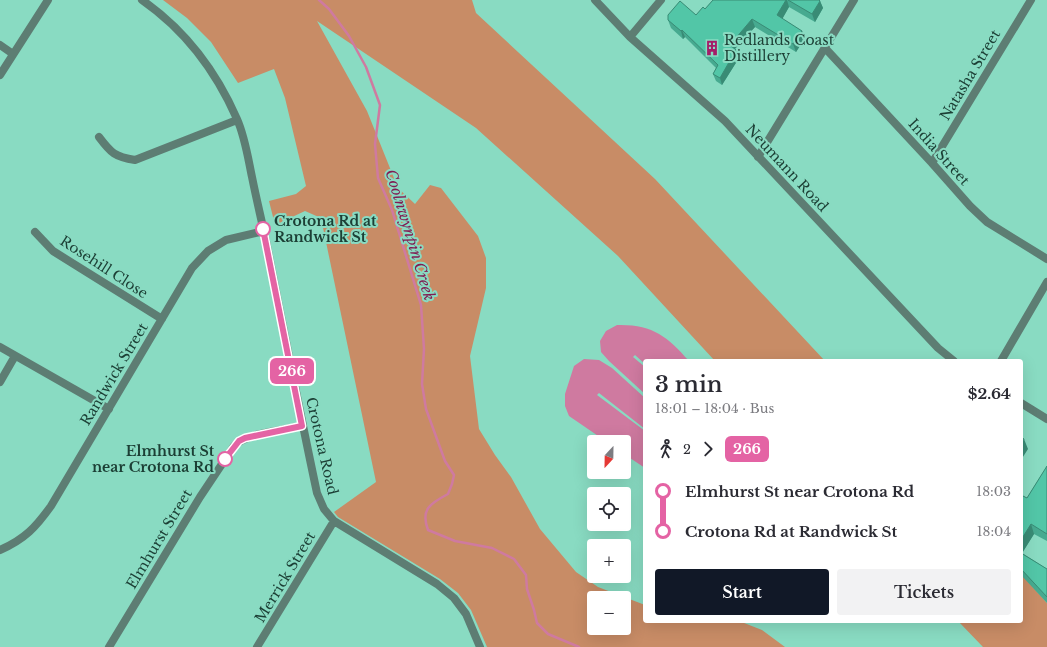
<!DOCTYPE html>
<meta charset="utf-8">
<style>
:root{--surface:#fff;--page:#f2f2f3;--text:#2b2b33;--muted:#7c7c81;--accent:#111827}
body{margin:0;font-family:"Libre Baskerville",serif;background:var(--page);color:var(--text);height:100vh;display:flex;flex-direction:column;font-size:15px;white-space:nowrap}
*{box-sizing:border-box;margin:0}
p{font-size:13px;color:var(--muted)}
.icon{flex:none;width:22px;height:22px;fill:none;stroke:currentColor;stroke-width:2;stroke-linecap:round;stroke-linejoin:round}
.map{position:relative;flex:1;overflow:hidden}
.panel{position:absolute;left:643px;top:359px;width:380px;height:264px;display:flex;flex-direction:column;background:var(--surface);border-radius:4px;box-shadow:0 4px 16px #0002}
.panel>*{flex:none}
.badge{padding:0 8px;border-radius:6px;font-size:14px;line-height:26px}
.needle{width:26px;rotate:202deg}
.tools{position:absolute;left:587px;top:435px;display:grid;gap:8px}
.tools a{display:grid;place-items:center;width:44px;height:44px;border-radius:4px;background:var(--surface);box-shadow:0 4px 16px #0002;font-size:20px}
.map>.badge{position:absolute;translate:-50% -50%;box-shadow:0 0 0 2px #fff}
.legs{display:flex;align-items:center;gap:6px;height:44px;padding:0 12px;font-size:13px}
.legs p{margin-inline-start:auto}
.headline{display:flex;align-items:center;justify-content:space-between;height:68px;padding:0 12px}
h1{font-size:22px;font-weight:600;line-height:30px}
.primary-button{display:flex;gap:8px;margin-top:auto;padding:8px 12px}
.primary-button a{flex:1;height:46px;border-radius:4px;background:var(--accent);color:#fff;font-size:16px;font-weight:600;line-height:46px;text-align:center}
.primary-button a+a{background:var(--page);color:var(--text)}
ul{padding:0 12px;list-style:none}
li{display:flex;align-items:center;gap:14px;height:40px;font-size:15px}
li i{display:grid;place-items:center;width:6px;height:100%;margin:0 5px;background:currentColor}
li i::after{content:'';width:10px;height:10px;margin:-5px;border:3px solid;border-radius:50%;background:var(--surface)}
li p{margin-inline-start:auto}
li:first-child i{background:linear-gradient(#0000 50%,currentColor 0)}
li:last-child i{background:linear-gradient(currentColor 50%,#0000 0)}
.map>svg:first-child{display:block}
.green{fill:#c88c66;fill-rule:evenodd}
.water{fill:#cf7aa0}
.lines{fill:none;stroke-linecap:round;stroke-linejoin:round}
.stream{stroke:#cf7aa0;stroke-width:2.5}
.minor{stroke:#5d7d73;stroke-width:8}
.wall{fill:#47aa90}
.shaded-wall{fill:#398b75}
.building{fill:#52c6a7;stroke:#398b75}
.line-1-casing{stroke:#fff;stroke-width:9}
.line-1{stroke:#e463a4;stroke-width:6}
.stop-1-dot{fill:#fff;stroke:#e463a4;stroke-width:2}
.labels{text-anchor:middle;stroke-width:4;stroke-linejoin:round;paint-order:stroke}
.poi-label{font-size:14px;fill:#1c3f35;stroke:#89dbc2;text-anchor:start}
.street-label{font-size:14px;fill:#1c3f35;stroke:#89dbc2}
.stop-label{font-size:14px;font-weight:bold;fill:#1c3f35;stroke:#89dbc2;text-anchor:start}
.water-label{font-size:15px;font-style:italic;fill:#811c53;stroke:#89dbc2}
</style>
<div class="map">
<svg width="1047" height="647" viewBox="0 0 1047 647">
<rect width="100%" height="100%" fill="#89dbc2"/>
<path class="green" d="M163,0h309l4,13 179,166 170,182h-110l-97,-105 -142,-128 -159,-107 50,90 31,77 17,16 15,-19 11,3 37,48 8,22v30l-16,68 9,73 16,26 16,22 29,52 36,43 22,15 47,18v16h94l23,9 23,17h-298l-16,-37 -13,-17 -18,-14 -102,-62 -4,-5 42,-30 -55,-264 -16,-7 -30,14 -6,-24 27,-7 10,-8 -21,-88 -11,-29 -36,14 -27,-41 -24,-24zM594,598h30v30h-30z
M1021,574l26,29v44h-64l-25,-26h63z"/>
<path class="water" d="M617,325c35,-1 50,11 72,36h-44v3l-10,-9 -2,2 12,10v27l-36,-33 -8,-9 -1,-11 6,-10z
M584,359l15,1 13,8 33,30v31l-46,-36 -2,2 48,36v37l-21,-14v-12h-17l-38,-26 -4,-10v-12l9,-28z"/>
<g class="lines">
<path class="stream" d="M319,0l10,9 20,27 17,31 14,38 -5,39 3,34 14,32 29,95 3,44 -2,35 4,25 19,52 9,14 -2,9 -4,10c-17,9 -28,15 -20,36l27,11 37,7 22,11 12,16 1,14 7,21 3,13 11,11 31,13"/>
<path class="minor" d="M142,0c43,30 74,71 95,119 8,18 11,39 15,58 5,25 11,49 16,74 16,81 32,162 49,242l7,16 10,12 103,63 17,14 12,16 14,33
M595,0l35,37 95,84 213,227 16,13
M630,37l31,-37
M0,45l13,9
M825,48l107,115 38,43 17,16 60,37
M0,75l48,-75
M99,137c12,16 16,20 36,23l102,-40
M758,157l96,-157
M932,163l99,-163
M35,232l18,19 109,68
M0,347l109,62
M1001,361l46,-79
M0,382l15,-26
M1021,403l26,16
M0,550c25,-11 36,-23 51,-44l141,-238 16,-17 18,-11 38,-9
M109,647l91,-150 34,-51c13,-13 50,-16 69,-20
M257,647l77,-126"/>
</g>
<path class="wall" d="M713,0h106l1,1 3,7 -8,14 -26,-15 -7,12 20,12 3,7 -9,14 -41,-25 -20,22 4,9 -17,27 -6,-4 -3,-7 3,-6 -31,-31 -2,2 -12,-11 -3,-8 28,-5 9,-6z
M1047,466v75l-13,-7 -12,19 25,16v34l-26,-28v-80l6,3z"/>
<path class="shaded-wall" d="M786,0h1l2,7 -9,16 -3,-8z
M820,1l3,7 -8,14 -3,-8z
M752,19l3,8 -23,25 -2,-7z
M682,30l3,7 -2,2 -2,-8z
M802,31l3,7 -9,14 -3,-8z
M736,50l3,8 -17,27 -2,-7z
M1024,439l4,10 -7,11v-15z
M1031,524l3,10 -13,21v-15z"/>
<path class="building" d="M713,0h73l-9,15 25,16 -9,13 -41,-25 -22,26 6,5 -16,28 -7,-4 5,-9 -36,-35 -1,1 -13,-11v-5l12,-14 16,14 7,-8 2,2z
M788,0h31l1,1 -8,13z
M1021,437l3,2 -3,6z
M1047,466v68l-16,-10 -10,16v-45l6,3z
M1021,553l26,16v28l-26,-28z"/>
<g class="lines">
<defs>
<path id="line-1" d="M225,459l14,-18 6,-3 57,-12 -39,-197"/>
</defs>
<use href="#line-1" class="line-1-casing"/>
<use href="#line-1" class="line-1"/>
</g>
<defs>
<symbol id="building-bare" viewBox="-9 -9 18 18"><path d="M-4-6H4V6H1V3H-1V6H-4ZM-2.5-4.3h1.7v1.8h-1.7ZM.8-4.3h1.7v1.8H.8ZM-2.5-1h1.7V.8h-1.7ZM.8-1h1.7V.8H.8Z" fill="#a41d69" stroke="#89dbc2" stroke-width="2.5" paint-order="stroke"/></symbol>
</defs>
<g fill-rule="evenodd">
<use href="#building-bare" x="701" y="37" width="22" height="22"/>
</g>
<g class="stop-1-dot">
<circle cx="263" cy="229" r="7"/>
<circle cx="225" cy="459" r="7"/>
</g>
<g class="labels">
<g class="poi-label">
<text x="724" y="45">Redlands Coast<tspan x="724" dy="16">Distillery</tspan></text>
</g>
<g class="street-label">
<text transform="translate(970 75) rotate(-59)" y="5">Natasha Street</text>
<text transform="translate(939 152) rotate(48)" y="5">India Street</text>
<text transform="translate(787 168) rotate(47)" y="5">Neumann Road</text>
<text transform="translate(104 267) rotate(33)" y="5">Rosehill Close</text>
<text transform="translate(114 374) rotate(-59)" y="5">Randwick Street</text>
<text transform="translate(322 446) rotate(77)" y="5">Crotona Road</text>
<text transform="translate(159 539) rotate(-59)" y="5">Elmhurst Street</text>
<text transform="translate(285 577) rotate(-59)" y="5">Merrick Street</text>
</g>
<g class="stop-label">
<text x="274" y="226">Crotona Rd at<tspan x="274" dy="16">Randwick St</tspan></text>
<text x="214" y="456" text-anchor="end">Elmhurst St<tspan x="214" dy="16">near Crotona Rd</tspan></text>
</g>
<g class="water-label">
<text transform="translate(410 235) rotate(73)" y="5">Coolnwynpin Creek</text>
</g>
</g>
</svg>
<div class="tools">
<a><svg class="needle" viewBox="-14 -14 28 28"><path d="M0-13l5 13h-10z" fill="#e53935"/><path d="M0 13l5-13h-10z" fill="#7c7c81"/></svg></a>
<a><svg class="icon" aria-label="locate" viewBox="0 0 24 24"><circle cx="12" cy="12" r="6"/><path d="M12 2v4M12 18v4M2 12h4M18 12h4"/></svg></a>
<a>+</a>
<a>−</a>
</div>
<b class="badge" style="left:292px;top:371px;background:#e463a4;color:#fff">266</b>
<section class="panel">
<div class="headline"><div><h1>3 min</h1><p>18:01 – 18:04 · Bus</p></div><b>$2.64</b></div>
<div class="legs"><svg class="icon" aria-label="walk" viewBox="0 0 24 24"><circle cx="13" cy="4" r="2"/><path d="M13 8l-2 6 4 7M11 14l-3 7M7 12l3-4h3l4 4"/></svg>2<svg class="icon" aria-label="forward" viewBox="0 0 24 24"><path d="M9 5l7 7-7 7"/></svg><b class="badge" style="background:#e463a4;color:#fff">266</b></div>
<ul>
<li><i style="color:#e463a4"></i><b>Elmhurst St near Crotona Rd</b><p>18:03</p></li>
<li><i style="color:#e463a4"></i><b>Crotona Rd at Randwick St</b><p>18:04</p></li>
</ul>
<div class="primary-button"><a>Start</a><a>Tickets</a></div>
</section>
</div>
